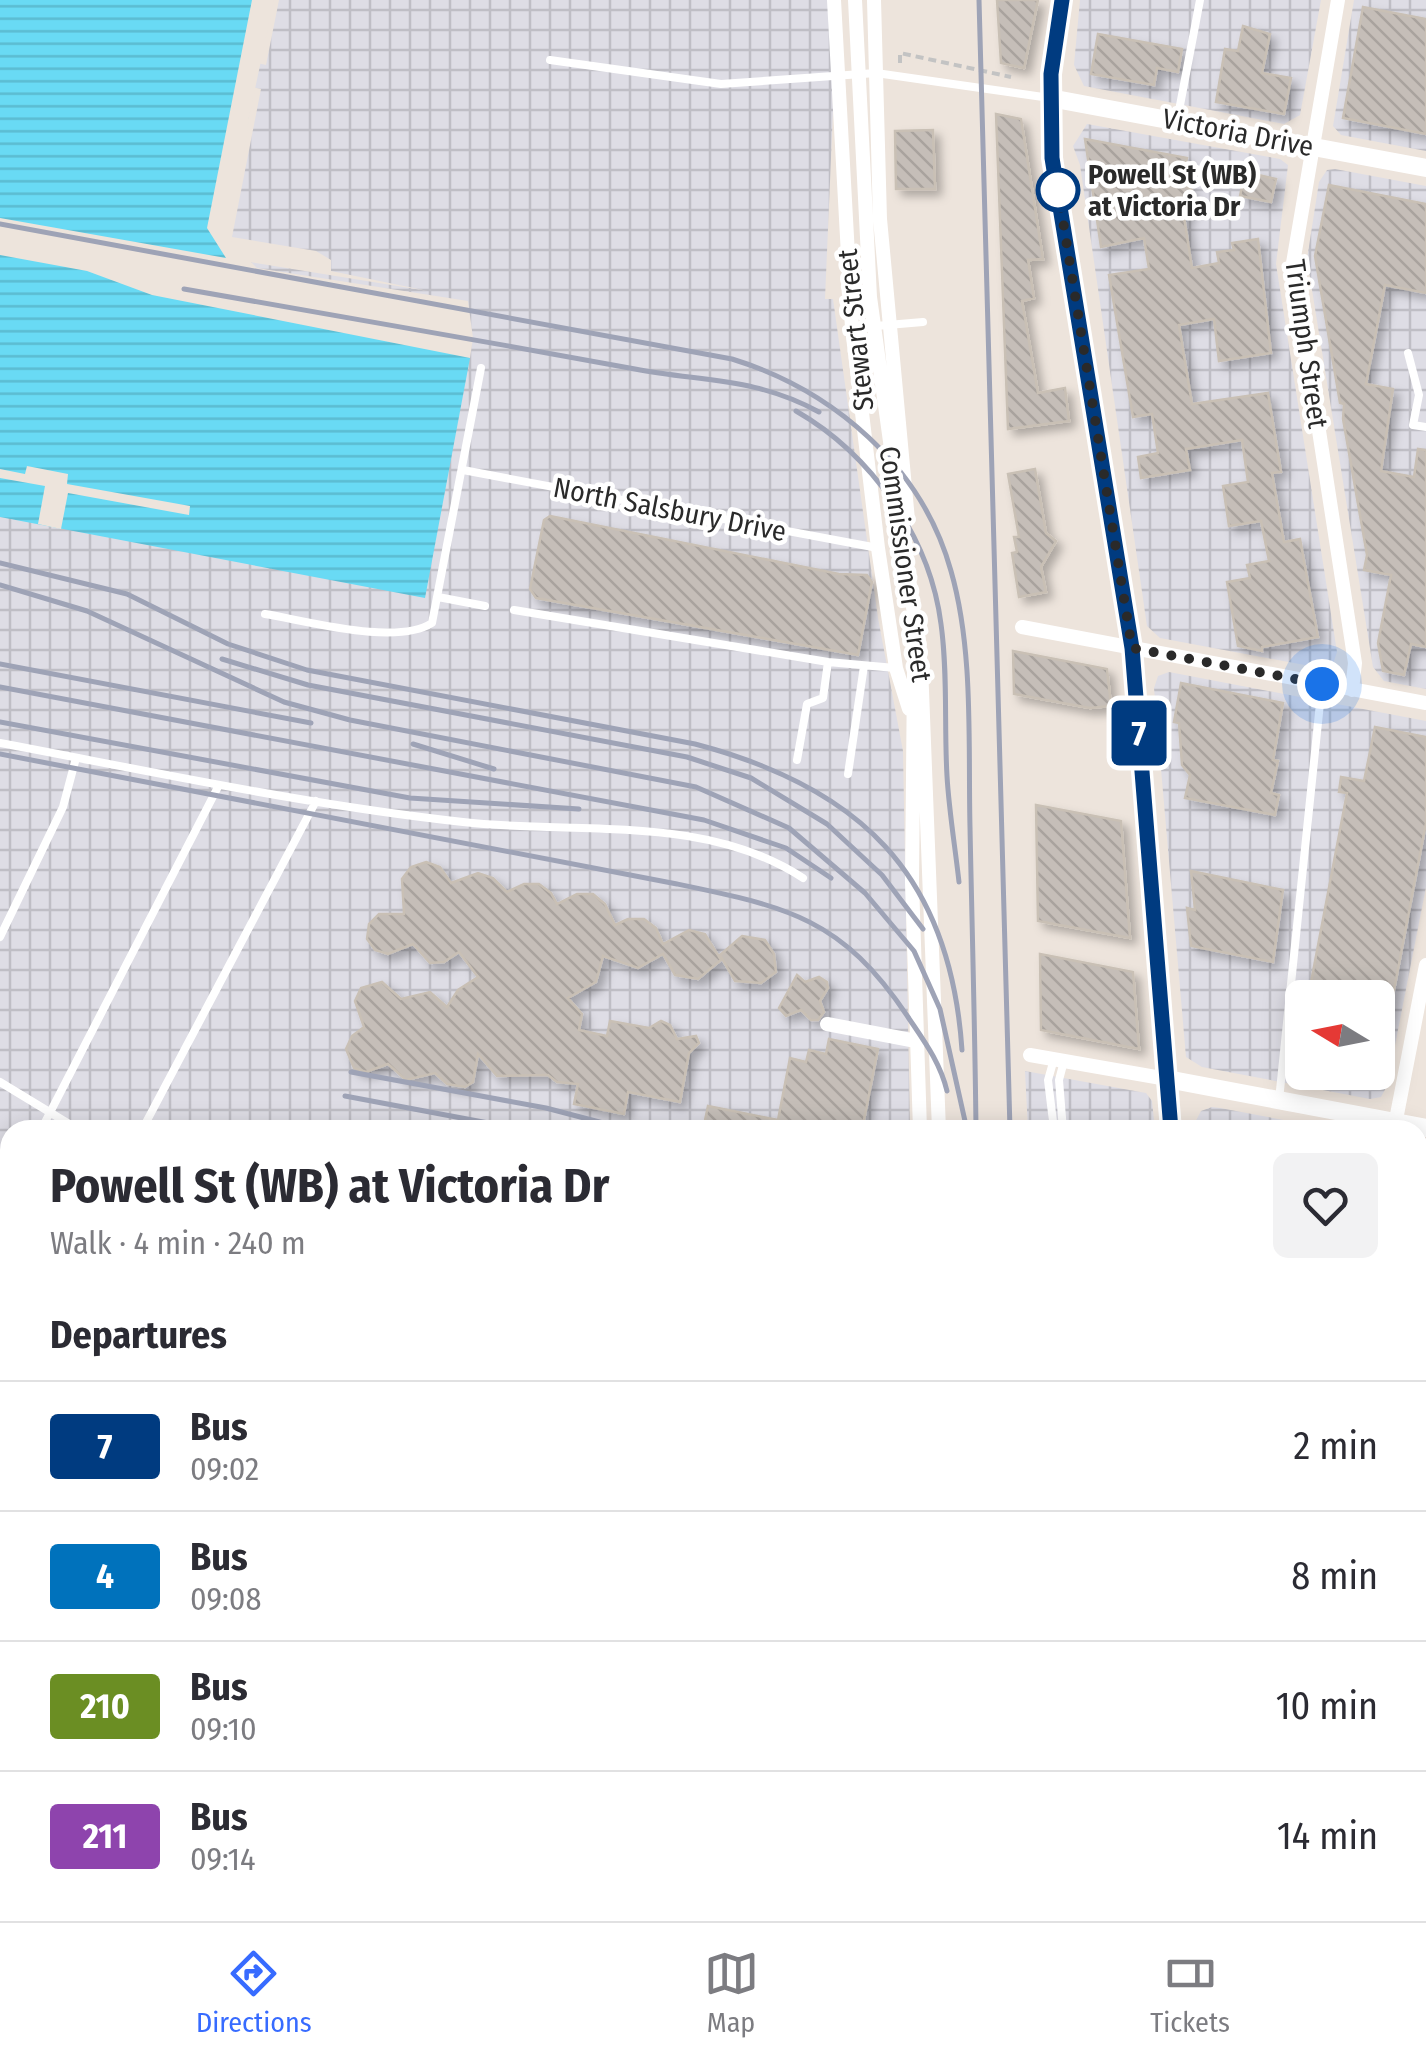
<!DOCTYPE html>
<meta charset="utf-8">
<style>
:root{--surface:#fff;--page:#f2f2f3;--text:#2b2b33;--muted:#7c7c81;--line:#e1e1e2;--accent:#376bff}
body{margin:0;font-family:"Fira Sans Condensed",sans-serif;background:var(--page);color:var(--text);height:100vh;display:flex;flex-direction:column;font-size:38px;white-space:nowrap}
*{box-sizing:border-box;margin:0}
p{font-size:32px;color:var(--muted)}
.icon{flex:none;width:55px;height:55px;fill:none;stroke:currentColor;stroke-width:2;stroke-linecap:round;stroke-linejoin:round}
.map{position:relative;flex:1;overflow:hidden}
.side{position:absolute;left:0px;top:1120px;width:1428px;height:802px;display:flex;flex-direction:column;background:var(--surface);border-radius:30px 30px 0 0;box-shadow:0 5px 25px #0003}
.side>*{flex:none}
.badge{padding:0 20px;border-radius:8px;font-size:35px;line-height:65px}
.needle{width:65px;rotate:280deg}
.buttons{position:absolute;left:1285px;top:980px;display:grid;gap:20px}
.buttons a{display:grid;place-items:center;width:110px;height:110px;border-radius:15px;background:var(--surface);box-shadow:0 5px 25px #0003;font-size:50px}
.you{position:absolute;width:50px;height:50px;margin:-25px;border:8px solid #fff;border-radius:50%;background:#1a73e8;box-shadow:0 0 0 15px #1a73e833}
.map>.badge{position:absolute;translate:-50% -50%;box-shadow:0 0 0 5px #fff}
h2{padding:0 50px;font-size:38px;line-height:90px}
.round{display:grid;place-items:center;flex:none;width:105px;height:105px;border-radius:15px;background:var(--page)}
.headline{display:flex;align-items:center;justify-content:space-between;height:170px;padding:0 50px}
h1{font-size:48px;font-weight:700;line-height:75px}
ul{padding:0;list-style:none}
li{display:flex;align-items:center;gap:30px;height:130px;padding:0 50px;border-top:2px solid var(--line)}
li div{flex:1}
li b{display:block;font-size:38px}
li em{font-style:normal}
li .badge{min-width:110px;font-weight:700;text-align:center}
.menu{display:flex;justify-content:space-around;align-items:center;height:140px;border-top:2px solid var(--line);background:var(--surface);font-size:28px;color:var(--muted)}
.menu a{display:grid;justify-items:center;gap:5px}
.menu .current{color:var(--accent)}
.map>svg:first-child{display:block}
.industrial{fill:url(#industrial-grid);fill-rule:evenodd}
.water{fill:url(#water-rules)}
.pier{fill:#ede4dc}
.building{fill:url(#building-back-hatch);stroke:#c9c0b5;stroke-width:2.5;filter:url(#shadow)}
.lines{fill:none;stroke-linecap:round;stroke-linejoin:round}
.path{stroke:#c3c3c3;stroke-width:4;stroke-dasharray:8 5;stroke-linecap:butt}
.service{stroke:#fff;stroke-width:8}
.minor{stroke:#fff;stroke-width:14}
.tertiary{stroke:#fff;stroke-width:18}
.secondary{stroke:#fff;stroke-width:20}
.rail{stroke:#9ea3b6;stroke-width:5}
.line-casing{stroke:#fff;stroke-width:22}
.line{stroke:#003b80;stroke-width:15}
.walk{stroke:#2a2a2a;stroke-width:10;stroke-dasharray:0 18}
.stop-dot{fill:#fff;stroke:#003b80;stroke-width:5}
.labels{text-anchor:middle;stroke-width:9;stroke-linejoin:round;paint-order:stroke}
.street-label{font-size:28px;fill:#2a2a2a;stroke:#fff}
.stop-label{font-size:28px;font-weight:bold;fill:#2a2a2a;stroke:#fff;text-anchor:start}
</style>
<div class="map">
<svg width="1426" height="1921" viewBox="0 0 1426 1921">
<defs>
<pattern id="industrial-grid" width="8" height="8" patternUnits="userSpaceOnUse" patternTransform="scale(2.5)"><rect width="8" height="8" fill="#dedde5"/><path d="M0 4h8M4 0v8" fill="none" stroke="#bfbec5"/></pattern>
<pattern id="water-rules" width="6" height="5" patternUnits="userSpaceOnUse" patternTransform="scale(2.5)"><rect width="6" height="5" fill="#69daf4"/><path d="M0 2.5h6" fill="none" stroke="#5bbbd1"/></pattern>
<pattern id="building-back-hatch" width="6" height="6" patternUnits="userSpaceOnUse" patternTransform="scale(2.5)"><rect width="6" height="6" fill="#c5beb8"/><path d="M-1 5l2 2M0 0l6 6M5-1l2 2" fill="none" stroke="#a9a39e"/></pattern>
<filter id="shadow"><feDropShadow dx="6" dy="6" stdDeviation="5" flood-color="#0004"/></filter>
</defs>
<rect width="100%" height="100%" fill="#ede4dc"/>
<path class="industrial" d="M279,0h551l3,111 -8,188h8l45,319 25,133 7,379h-900v782h910l1,9h-921v-1405l425,81 -365,-366 368,60 -97,-20v-11l-15,-9 -84,-14 29,-148 -152,-33 72,-11 85,20z
M1080,0h241l-21,115 -16,9 -200,-38 -10,-21z
M1354,0h72v151l-85,-16 -8,-9z
M1087,124l193,35 8,6 -12,99 61,388 -4,12 -7,5 -166,-31 -13,-12 -67,-461 -7,-19z
M1335,169l91,17v503l-42,-8 -11,-14 -66,-408 12,-77 8,-12z
M1169,672l257,49v166l-39,199 -6,11 -11,2 -168,-32 -16,-10 -32,-369 4,-12zM1302,998h76v74h-76z
M1025,1071l121,22 6,8 3,29h-127z
M1212,1107l8,1 117,22h-146l10,-19z
M1418,1147l8,1v408l-8,-1z
M1418,1588l8,2v266l-8,-2z
M1418,1884l8,2v35h-188l1,-9h179z
M1046,1913v-1l157,1 -1,8h-156z"/>
<path class="water" d="M0,0h269l-43,244 29,28 211,34 4,52 -45,240 -425,-81z"/>
<path class="pier" d="M252,0h22l-25,117 -18,125 26,26 211,33 5,37 -3,20 -318,-63 -65,-24 -87,-16v-37l226,40 -19,-30z
M27,466l41,8 -1,10 123,22 -1,9 -121,-22 -7,36 -23,-5 7,-38 -45,-8v-9l25,5z"/>
<path class="building" d="M997,0h41l-14,68 -23,-5z
M1363,7l63,12v115l-83,-16z
M1243,26l27,8 -8,39 29,5 -7,36 -68,-12 9,-53 13,2z
M1098,34l84,15 -4,23 -21,-4 -3,17 -63,-11z
M996,114l25,5 22,140 -15,1 6,38 -12,3 16,92 27,-5 4,33 -61,8z
M933,130l2,59h-39l-1,-58z
M1085,139l102,19 -5,25 10,7 -4,26 -4,1 8,51 27,-5 -2,-11 17,-2 -2,-7 26,-4 13,114 -52,8 -5,-42 -35,6 13,79 76,-11 13,79 -9,1 12,69 16,-3 18,98 -56,10v4l-24,-5 -11,-64 23,-4 -3,-13 22,-4 -8,-40 -32,5 -6,-40 25,-4 -6,-42 -56,9 4,21 -49,8 -3,-21 20,-4 -6,-39 -19,3 -24,-142 40,-6 -5,-31 -43,9z
M1245,172l31,7 -5,23 -31,-6z
M1329,185l97,19v89l-41,-8 -19,99 27,5 -12,82 33,6 4,-28 8,1v197l-15,-3 -7,31 -21,-4 -5,-28 13,-68 -27,-5 3,-15 -24,-136 1,-15 -4,-1 -25,-147z
M1035,469l11,64 10,8 -15,26 5,25 -27,5 -7,-44 5,-1 -3,-15h5l-11,-63z
M550,516l289,58 28,1 5,7 -14,73 -322,-57 -6,-9 14,-69z
M1013,651l94,18 4,37 -21,2 -76,-14z
M1181,683l102,20 -10,57 5,1 -7,32 8,2 -4,20 -90,-17 5,-23 -8,-10 -3,-42 -5,-1z
M1375,727l51,10v86l-41,214 -7,-1v-38h-70l39,-205 -8,-1 2,-15 23,4z
M1036,805l85,16 9,117 -92,-17z
M426,862l14,5 11,16 27,-10 15,5 14,14 17,-8h15l12,9 6,11 20,-10h16l12,10 10,21 13,-6h16l12,9 7,16 26,-14 16,4 16,26 -23,19 -23,-4 -12,-21 -25,14 -35,-12 -7,26 -28,16 14,16 -3,16 28,6 3,-15 39,7 12,-7 9,4 7,14 19,-3 3,7 -10,10 -9,49 -52,-10 -4,22 -50,-10 4,-20 -21,-2 -9,-7 -51,1 -19,-22 -5,28 -8,5 -18,-3 -12,-11 -29,7 -18,-16 -22,8 -12,-4 -8,-19 6,-13 12,-9 -9,-26 6,-13 21,-6 19,17 29,-7 17,15 11,-17 20,-13 -19,-25 -15,10 -14,1 -17,-19 -25,10 -13,-4 -8,-11 2,-15 10,-10h25l-2,-35 9,-12z
M1191,871l92,19 -10,72 -82,-16 -4,-38 8,2z
M742,936l23,4 9,14 2,18 -15,11 -26,-2 -15,-26z
M1040,954l93,18 6,77 -98,-19z
M797,975l8,7 14,-5 8,5 1,6 -8,13 4,11 -6,8h-7l-10,-10 -15,6 -7,-8z
M829,1039l49,10 -16,81h-159l5,-24 70,14 12,-62 16,4 3,-12 17,4z"/>
<g class="lines">
<path class="path" d="M900,63v-10l111,24
M1198,1921v-9"/>
<path class="service" d="M550,60l171,24 155,-11 174,25
M1177,121l23,-121
M852,328l71,-6
M1408,353l11,42 -6,30 13,2
M463,470l415,78
M438,597l47,9
M514,610l314,52 67,6
M265,614c43,7 131,32 167,9l49,-255
M0,743c154,29 307,62 463,79 111,13 241,-9 340,56
M797,760l10,-56 16,-6 5,-36
M848,774l16,-108
M0,937l63,-130 13,-49
M0,1082l79,48
M1279,1100l43,-416
M41,1130l178,-345
M142,1130l174,-329
M1054,1130l-6,-50 6,-21
M1063,1130l-4,-50 5,-19
M0,1210l10,-19
M0,1398l10,-19
M0,1533l10,5
M0,1578l10,-19
M1418,1637l8,-44
M0,1783l10,-18
M47,1921l4,-9
M135,1921l5,-9
M229,1921l5,-9
M339,1921l4,-9
M479,1921l4,-9
M671,1921l2,-9"/>
<path class="minor" d="M834,0l18,328 26,220 18,120 13,41
M855,0l15,297 51,368 18,465
M874,0l6,219 28,301
M1338,0l-45,263 62,400 -3,27
M1022,627l404,76
M914,671l-2,211 8,248
M827,1024l89,17
M1030,1055l137,24
M1394,1130l32,-165
M1418,1571l8,1
M1418,1868l8,2
M927,1912l1,9
M943,1912v9
M959,1912v9"/>
<path class="tertiary" d="M1050,98l376,70
M1167,1079l259,49"/>
<path class="secondary" d="M1062,0l-11,74 1,84 80,490 39,482
M1219,1921l1,-9"/>
<path class="rail" d="M979,0l31,1130
M0,224l732,135c101,31 190,107 219,212 23,80 17,174 19,256 2,101 5,202 6,303
M184,289c151,27 301,52 451,80 67,13 120,8 184,43
M796,411c75,43 134,126 145,213 7,50 3,101 6,152 2,35 8,70 12,106
M0,563l127,31 101,50 79,26 388,74c164,43 255,129 267,306
M0,585l87,26 197,91 66,18 346,67 93,41 76,65 49,58 26,58 25,112
M222,659l86,26 379,72 64,21 76,46 55,51 41,54
M0,664l311,59
M0,687l704,133 82,28 45,30
M0,722l410,76 169,11
M413,744l81,25
M0,754l677,130c111,23 165,34 231,133 16,24 32,45 39,74
M351,1072l195,36 84,22
M345,1096l180,34
M973,1912v9
M1030,1912v9"/>
</g>
<g class="lines">
<defs>
<path id="line" d="M1062,0l-11,74 1,84 80,490 39,482"/>
</defs>
<use href="#line" class="line-casing"/>
<use href="#line" class="line"/>
<path class="walk" d="M1058,190l74,458 190,36"/>
</g>
<circle class="stop-dot" cx="1058" cy="190" r="20"/>
<g class="labels">
<g class="street-label">
<text transform="translate(1238 132) rotate(11)" y="10">Victoria Drive</text>
<text transform="translate(855 330) rotate(-96)" y="10">Stewart Street</text>
<text transform="translate(1307 344) rotate(82)" y="10">Triumph Street</text>
<text transform="translate(670 509) rotate(11)" y="10">North Salsbury Drive</text>
<text transform="translate(906 564) rotate(82)" y="10">Commissioner Street</text>
</g>
<g class="stop-label">
<text x="1088" y="184">Powell St (WB)<tspan x="1088" dy="32">at Victoria Dr</tspan></text>
</g>
</g>
</svg>
<div class="buttons">
<a><svg class="needle" viewBox="-14 -14 28 28"><path d="M0-13l5 13h-10z" fill="#e53935"/><path d="M0 13l5-13h-10z" fill="#7c7c81"/></svg></a>
</div>
<div class="you" style="left:1322px;top:684px"></div>
<b class="badge" style="left:1139px;top:733px;background:#003b80;color:#fff">7</b>
<section class="side">
<div class="headline"><div><h1>Powell St (WB) at Victoria Dr</h1><p>Walk · 4 min · 240 m</p></div><a class="round"><svg class="icon" aria-label="heart" viewBox="0 0 24 24"><path d="M12 20l-8-8c-3-5 5-10 8-4 3-6 11-1 8 4z"/></svg></a></div>
<h2>Departures</h2>
<ul>
<li><span class="badge" style="background:#003b80;color:#fff">7</span><div><b>Bus</b><p>09:02</p></div><em>2 min</em></li>
<li><span class="badge" style="background:#0072bc;color:#fff">4</span><div><b>Bus</b><p>09:08</p></div><em>8 min</em></li>
<li><span class="badge" style="background:#6b8e23;color:#fff">210</span><div><b>Bus</b><p>09:10</p></div><em>10 min</em></li>
<li><span class="badge" style="background:#8e44ad;color:#fff">211</span><div><b>Bus</b><p>09:14</p></div><em>14 min</em></li>
</ul>
</section>
</div>
<nav class="menu">
<a class="current"><svg class="icon" aria-label="directions" viewBox="0 0 24 24"><path d="M12 3l9 9-9 9-9-9zM9 14v-3h6M13 9l2 2-2 2"/></svg>Directions</a>
<a><svg class="icon" aria-label="map" viewBox="0 0 24 24"><path d="M3 6l6-2 6 2 6-2v14l-6 2-6-2-6 2zM9 4v14M15 6v14"/></svg>Map</a>
<a><svg class="icon" aria-label="tickets" viewBox="0 0 24 24"><path d="M3 7h18v10H3zM15 7v10"/></svg>Tickets</a>
</nav>
